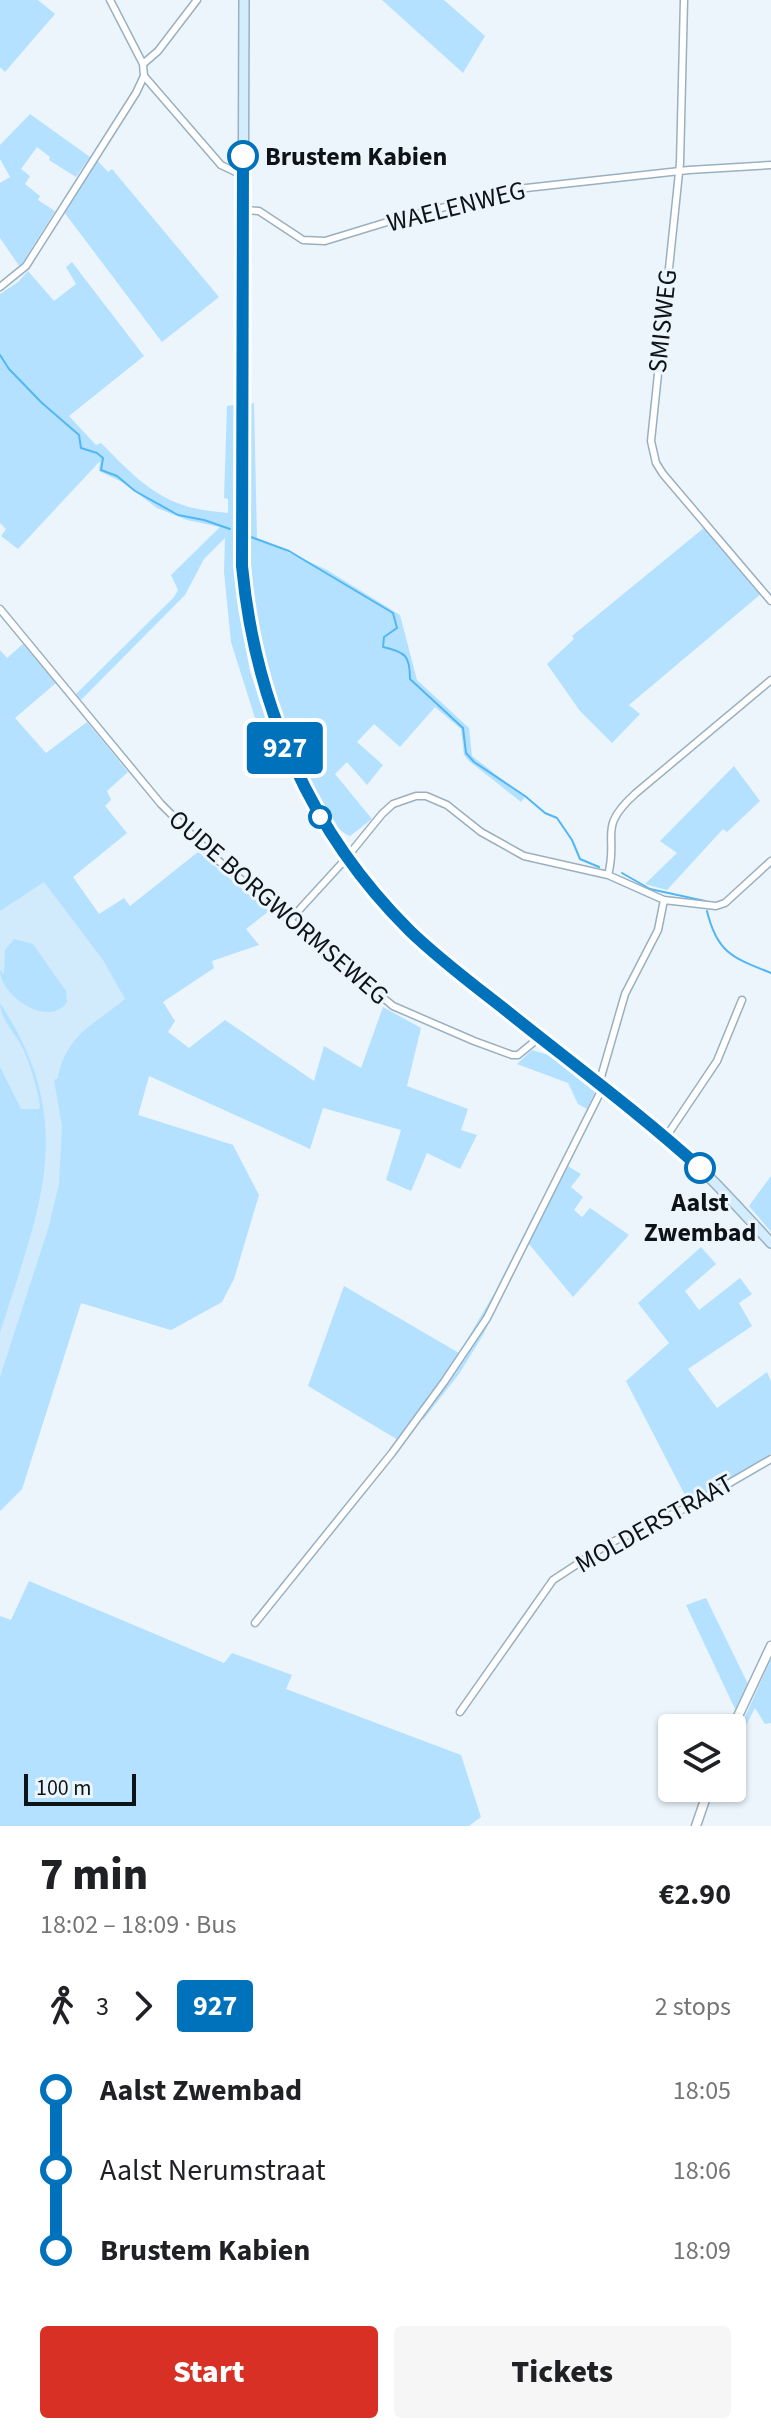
<!DOCTYPE html>
<meta charset="utf-8">
<style>
:root{--surface:#fff;--page:#f6f6f6;--text:#202124;--muted:#757577;--accent:#d93025}
body{margin:0;font-family:"Source Sans 3",sans-serif;background:var(--page);color:var(--text);height:100vh;display:flex;flex-direction:column;font-size:30px;white-space:nowrap}
*{box-sizing:border-box;margin:0}
p{font-size:26px;color:var(--muted)}
.icon{flex:none;width:44px;height:44px;fill:none;stroke:currentColor;stroke-width:2;stroke-linecap:round;stroke-linejoin:round}
.map{position:relative;height:1826px;overflow:hidden}
.side{display:flex;flex-direction:column;background:var(--surface);flex:1}
.side>*{flex:none}
.badge{padding:0 16px;border-radius:6px;font-size:28px;line-height:52px}
.tools{position:absolute;left:658px;top:1714px;display:grid;gap:16px}
.tools a{display:grid;place-items:center;width:88px;height:88px;border-radius:8px;background:var(--surface);box-shadow:0 2px 6px #0004;font-size:40px}
.scale{position:absolute;left:24px;bottom:20px;width:112px;box-sizing:border-box;padding-left:8px;border:4px solid #0c141a;border-top:0;font-size:22px;line-height:28px;white-space:nowrap;color:#0c141a;-webkit-text-stroke:6px #ecf5fc;paint-order:stroke}
.map>.badge{position:absolute;translate:-50% -50%;box-shadow:0 0 0 4px #fff}
.legs{display:flex;align-items:center;gap:12px;height:88px;padding:0 40px;font-size:26px}
.legs p{margin-inline-start:auto}
.overview{display:flex;align-items:center;justify-content:space-between;height:136px;padding:0 40px}
h1{font-size:44px;font-weight:800;line-height:60px}
.action{display:flex;gap:16px;margin-top:auto;padding:16px 40px}
.action a{flex:1;height:92px;border-radius:8px;background:var(--accent);color:#fff;font-size:32px;font-weight:800;line-height:92px;text-align:center}
.action a+a{background:var(--page);color:var(--text)}
ul{padding:0 40px;list-style:none}
li{display:flex;align-items:center;gap:28px;height:80px;font-size:30px}
li i{display:grid;place-items:center;width:12px;height:100%;margin:0 10px;background:currentColor}
li i::after{content:'';width:20px;height:20px;margin:-10px;border:6px solid;border-radius:50%;background:var(--surface)}
li p{margin-inline-start:auto}
li:first-child i{background:linear-gradient(#0000 50%,currentColor 0)}
li:last-child i{background:linear-gradient(currentColor 50%,#0000 0)}
.map>svg:first-child{display:block}
.built{fill:#d2ebfc}
.green{fill:#b4e1ff}
.lines{fill:none;stroke-linecap:round;stroke-linejoin:round}
.stream{stroke:#51b7f4;stroke-width:2}
.minor-casing{stroke:#9ab0c0;stroke-width:9}
.tertiary-casing{stroke:#9ab0c0;stroke-width:11}
.secondary-casing{stroke:#9ab0c0;stroke-width:12}
.minor{stroke:#fff;stroke-width:6}
.tertiary{stroke:#fff;stroke-width:8}
.secondary{stroke:#d3edfe;stroke-width:9}
.line-1-casing{stroke:#fff;stroke-width:18}
.line-1{stroke:#0072bc;stroke-width:12}
.stop-1-dot{fill:#fff;stroke:#0072bc;stroke-width:4}
.labels{text-anchor:middle;stroke-width:6;stroke-linejoin:round;paint-order:stroke}
.stop-label{font-size:26px;font-weight:bold;fill:#0c141a;stroke:#ecf5fc;text-anchor:start}
.street-label{font-size:26px;fill:#0c141a;stroke:#ecf5fc}
</style>
<div class="map">
<svg width="771" height="1826" viewBox="0 0 771 1826">
<rect width="100%" height="100%" fill="#ecf5fc"/>
<path class="built" d="M0,701l9,87 98,137 41,69 6,65 -16,56 95,30 -11,157 -51,28 -90,-27 -59,186 -22,22z"/>
<path class="green" d="M0,0h38l17,14 -50,58 -5,-5z
M382,0h62l41,36 -22,37z
M30,114l60,43 -14,20 -27,-17 1,-3 -13,-10 -16,22 9,7 -5,8 15,12 -2,4 17,11 -35,56 -20,-29v-55l10,-6 -10,-18v-14z
M97,160l11,12 4,-3 107,128 -57,45 -98,-130z
M72,262l72,94 -75,60 27,29 5,-2c24,24 48,51 82,62 13,5 30,6 45,8v-14l-4,-1 3,-92 7,-1 -1,128 5,75 12,63 20,62 -9,4 -30,-95 -7,-70 1,-34 -21,21 -19,36 -104,105 -5,-6 98,-97 4,-7 -7,-15 49,-48 -33,-7 -30,-12 -35,-26 -23,-11 1,-10 -82,88 -17,-13 5,-7 -6,-6v-229l18,-12 10,-11 26,30 22,-17 -10,-17z
M254,403l3,135 70,32 73,45 17,65 52,48 3,28 53,41 -4,5 -52,-41 -5,-6 -3,-26 -26,-22 -35,40 -26,-23 -17,18 26,23 -16,20 -20,-23 -12,12 37,45 -22,17c-17,-6 -26,-32 -35,-47 -72,-127 -67,-244 -66,-385z
M705,527l57,66 -133,112 11,9 -28,29 -32,-32 -33,-47 27,-25 -2,-3z
M23,644l33,39 -41,35 31,35 41,-31 41,50 -21,19 4,9 -6,6 22,27 -54,44 26,37 25,-16 6,8 68,-54 71,59 -23,18 13,16 -47,16 2,7 -51,34 12,19 -7,11 21,16 36,-28 89,61 10,-35 37,22 22,-61 38,21 -14,58 61,23 -7,21 16,5 -17,34 -33,-16 -16,38 -25,-11 15,-50 -78,-22 -13,41 -161,-73 -11,39 95,30 26,50 -25,84 -12,23 -51,28 -90,-27 -59,186 -22,22v-134l49,-151 10,-42 3,-58 -8,-46 4,-2c8,-44 36,-53 67,-79l-22,-39 -59,-78 -44,29v-261l7,8z
M734,766l26,35 -33,31 -4,-3 -56,61 -22,-6 32,-31 -17,-12z
M14,939l19,5 33,47 1,11c-18,27 -67,-6 -67,-32l4,4 1,-24z
M0,1003c80,121 39,205 0,330v-266l21,42h18l1,-3c-3,-19 -9,-39 -17,-57 -7,-15 -23,-30 -23,-46z
M532,1050l17,5 46,37 -8,17 -9,-5 -10,-21 -51,-19z
M566,1165l15,9 -10,13 12,10 -9,13 8,7 8,-9 39,27 -56,62 -44,-53 -46,91 -24,39 -36,46 -3,-4 -22,24 -90,-54 36,-100 115,67 36,-61 40,-80 5,3z
M771,1176v56l-22,-26z
M701,1247l15,17 -31,27 14,19 41,-32 12,16 -13,9 13,23 -64,43 29,39 50,-36 4,9v73l-82,49 -63,-122 43,-38 -31,-40z
M29,1581l195,82 8,-10 60,22 -6,14 175,66 20,62 -12,9h-469v-210l11,4z
M706,1598l42,86 -12,27 -50,-106z
M771,1659v64l-6,1 -10,-16 -12,23 -3,-3z"/>
<g class="lines">
<path class="stream" d="M0,355l9,14 33,34 37,32 2,13 16,5 6,5 -2,12 16,6 18,15 43,24 26,5 26,9
M251,537l38,14 104,62 4,15 -13,9 -1,10c23,5 27,9 27,32l53,49 3,25 8,9 51,34 20,17 12,5 15,22 8,19 19,8
M622,873l28,16 55,12
M707,911c10,42 26,47 64,62"/>
<defs>
<path id="minor" d="M684,0l-4,163 -29,278 5,22 7,11 108,127
M143,64l15,-13 39,-51
M144,76l77,89 21,10
M242,210l17,1 44,29 22,1 72,-22 120,-30 172,-19 82,-5
M0,287l26,-21 110,-173 8,-17 -1,-12 -33,-64
M0,609l161,195 53,53 179,149 81,35 38,14h6l22,-18
M608,875c11,-41 -12,-46 28,-82l135,-113
M289,921l54,-59 39,-48 11,-10 23,-8h10l21,9 34,27 43,24 84,19 56,25 52,6 9,-3 46,-42
M599,1084l26,-90 33,-64 6,-30
M666,1137l51,-76 25,-61
M255,1623l137,-170 52,-71 43,-64 116,-231
M460,1712l93,-132 55,-36 82,-38 81,-47"/>
<path id="tertiary" d="M732,1729l39,-83
M696,1826l13,-38"/>
<path id="secondary" d="M244,0l-2,566c11,116 50,231 127,321 83,97 198,167 296,249 38,32 72,70 106,107"/>
</defs>
<use href="#minor" class="minor-casing"/>
<use href="#tertiary" class="tertiary-casing"/>
<use href="#secondary" class="secondary-casing"/>
<use href="#minor" class="minor"/>
<use href="#tertiary" class="tertiary"/>
<use href="#secondary" class="secondary"/>
</g>
<g class="lines">
<defs>
<path id="line-1" d="M243,156l-1,410c13,139 68,266 168,365 29,28 61,52 93,77 66,53 134,103 197,160"/>
</defs>
<use href="#line-1" class="line-1-casing"/>
<use href="#line-1" class="line-1"/>
</g>
<g class="stop-1-dot">
<circle cx="243" cy="156" r="14"/>
<circle cx="320" cy="817" r="10"/>
<circle cx="700" cy="1168" r="14"/>
</g>
<g class="labels">
<g class="stop-label">
<text x="265" y="165">Brustem Kabien</text>
<text x="700" y="1211" text-anchor="middle">Aalst<tspan x="700" dy="30">Zwembad</tspan></text>
</g>
<g class="street-label">
<text transform="translate(456 206) rotate(-14)" y="9">WAELENWEG</text>
<text transform="translate(662 321) rotate(-84)" y="9">SMISWEG</text>
<text transform="translate(279 907) rotate(41)" y="9">OUDE BORGWORMSEWEG</text>
<text transform="translate(654 1523) rotate(-29)" y="9">MOLDERSTRAAT</text>
</g>
</g>
</svg>
<div class="tools">
<a><svg class="icon" aria-label="layers" viewBox="0 0 24 24"><path d="M12 4l9 5-9 5-9-5zM3 14l9 5 9-5"/></svg></a>
</div>
<div class="scale">100 m</div>
<b class="badge" style="left:285px;top:748px;background:#0072bc;color:#fff">927</b>
</div>
<section class="side">
<div class="overview"><div><h1>7 min</h1><p>18:02 – 18:09 · Bus</p></div><b>€2.90</b></div>
<div class="legs"><svg class="icon" aria-label="walk" viewBox="0 0 24 24"><circle cx="13" cy="4" r="2"/><path d="M13 8l-2 6 4 7M11 14l-3 7M7 12l3-4h3l4 4"/></svg>3<svg class="icon" aria-label="forward" viewBox="0 0 24 24"><path d="M9 5l7 7-7 7"/></svg><b class="badge" style="background:#0072bc;color:#fff">927</b><p>2 stops</p></div>
<ul>
<li><i style="color:#0072bc"></i><b>Aalst Zwembad</b><p>18:05</p></li>
<li><i style="color:#0072bc"></i><span>Aalst Nerumstraat</span><p>18:06</p></li>
<li><i style="color:#0072bc"></i><b>Brustem Kabien</b><p>18:09</p></li>
</ul>
<div class="action"><a>Start</a><a>Tickets</a></div>
</section>
